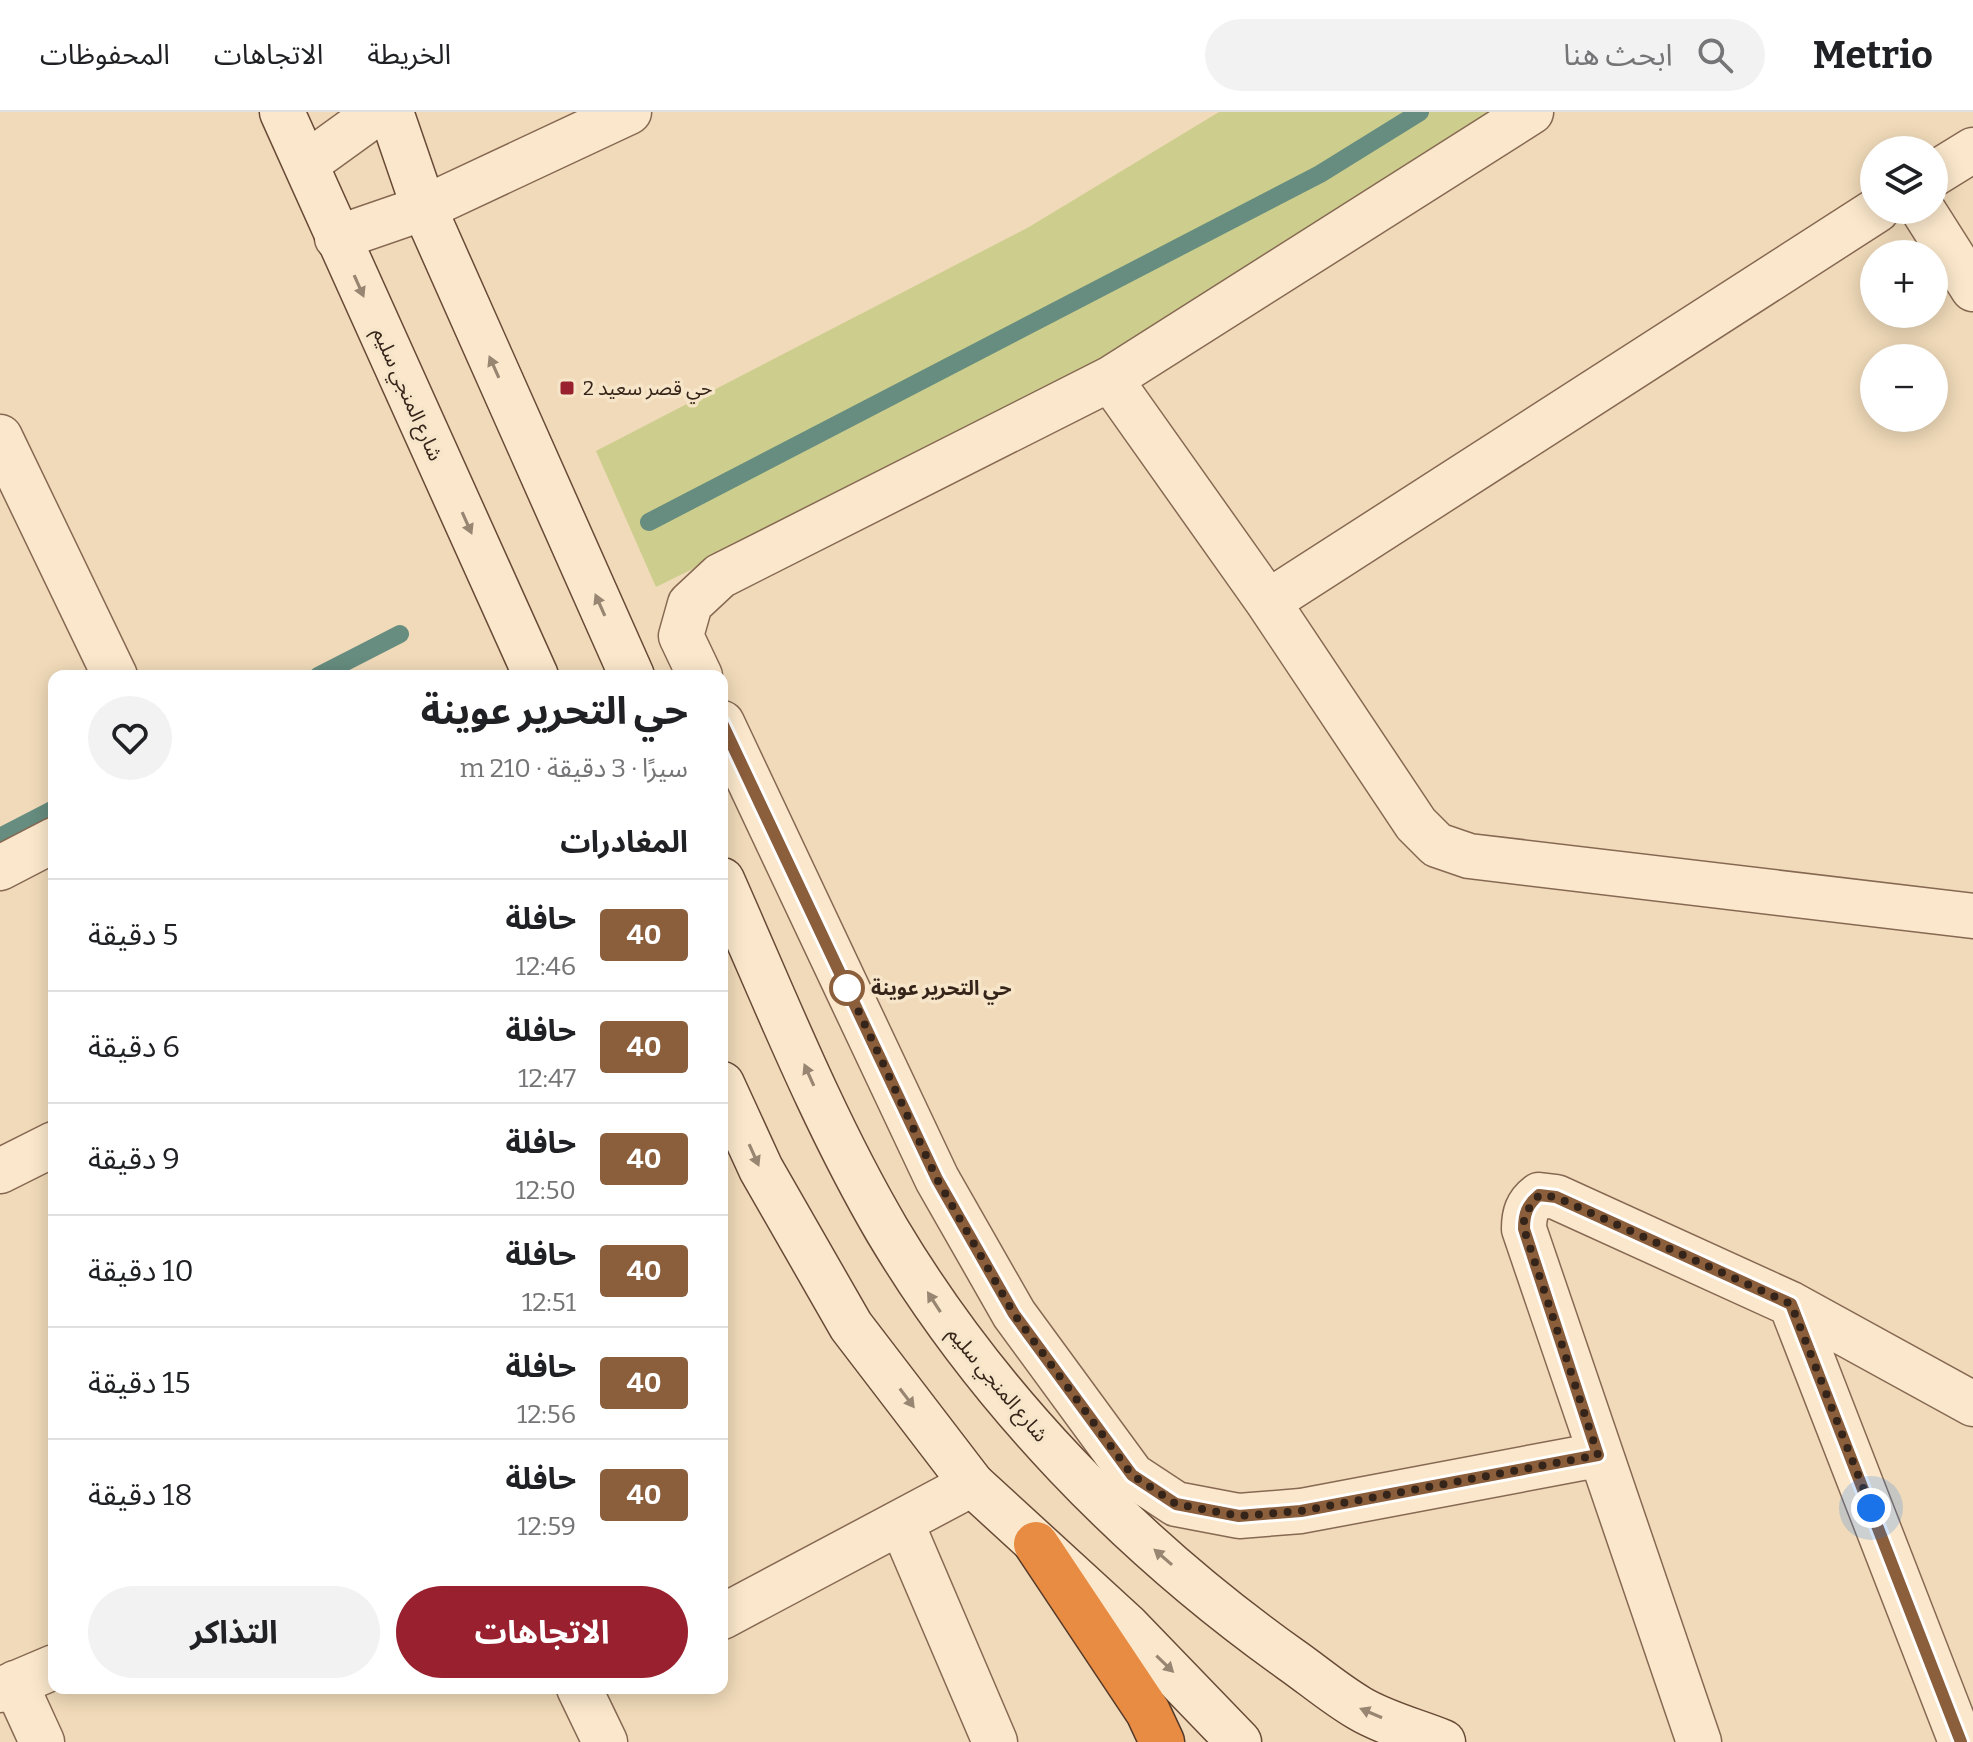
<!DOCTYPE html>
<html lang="ar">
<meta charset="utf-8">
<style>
:root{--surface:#fff;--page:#f2f2f2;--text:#202124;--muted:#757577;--line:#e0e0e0;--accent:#99202e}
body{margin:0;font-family:Bitter,"Noto Sans Arabic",serif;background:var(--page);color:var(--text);direction:rtl;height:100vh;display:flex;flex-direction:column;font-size:30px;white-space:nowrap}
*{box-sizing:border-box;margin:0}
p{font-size:26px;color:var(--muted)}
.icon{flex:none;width:44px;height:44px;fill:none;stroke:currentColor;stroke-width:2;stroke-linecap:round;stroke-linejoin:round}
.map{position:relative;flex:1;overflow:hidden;direction:ltr}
.side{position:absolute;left:48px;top:558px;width:680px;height:1024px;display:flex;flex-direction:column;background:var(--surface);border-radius:16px;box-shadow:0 4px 20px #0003;direction:rtl}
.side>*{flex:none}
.badge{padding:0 16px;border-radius:6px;font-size:28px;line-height:52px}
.tools{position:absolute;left:1860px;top:24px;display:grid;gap:16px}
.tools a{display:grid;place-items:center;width:88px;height:88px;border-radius:50%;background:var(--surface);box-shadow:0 4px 20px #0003;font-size:40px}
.you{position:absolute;width:40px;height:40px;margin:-20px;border:6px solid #fff;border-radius:50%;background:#1a73e8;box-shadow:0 0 0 12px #1a73e833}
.map>.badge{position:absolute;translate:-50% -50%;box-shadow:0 0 0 4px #fff}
h2{padding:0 40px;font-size:30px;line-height:72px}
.round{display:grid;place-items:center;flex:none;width:84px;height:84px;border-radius:42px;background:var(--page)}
.headline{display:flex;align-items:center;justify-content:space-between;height:136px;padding:0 40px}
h1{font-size:38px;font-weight:700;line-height:60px}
.cta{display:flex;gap:16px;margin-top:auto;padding:16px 40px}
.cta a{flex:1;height:92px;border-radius:48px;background:var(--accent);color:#fff;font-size:32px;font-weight:700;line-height:92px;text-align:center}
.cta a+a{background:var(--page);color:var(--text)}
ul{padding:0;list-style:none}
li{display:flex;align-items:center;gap:24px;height:112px;padding:0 40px;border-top:2px solid var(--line)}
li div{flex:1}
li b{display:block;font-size:30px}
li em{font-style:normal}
li .badge{min-width:88px;font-weight:700;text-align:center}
header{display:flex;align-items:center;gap:48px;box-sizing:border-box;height:112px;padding:0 40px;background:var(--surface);border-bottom:2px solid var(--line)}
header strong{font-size:38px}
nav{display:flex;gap:44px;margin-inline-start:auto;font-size:28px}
.search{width:560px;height:72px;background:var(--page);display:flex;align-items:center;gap:20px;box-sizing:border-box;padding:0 28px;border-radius:44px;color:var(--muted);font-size:30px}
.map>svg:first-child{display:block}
.green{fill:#cdce8d}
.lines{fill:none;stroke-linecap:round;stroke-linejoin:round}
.stream{stroke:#668d7f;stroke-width:18}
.minor-casing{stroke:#876953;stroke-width:47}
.secondary-casing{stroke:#684a37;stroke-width:47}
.motorway-casing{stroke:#543828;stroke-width:47}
.minor{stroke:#fbe8cc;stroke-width:44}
.secondary{stroke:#fbe8cc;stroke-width:44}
.motorway{stroke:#e78c42;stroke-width:44}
.oneway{fill:#988672}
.line-casing{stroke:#fff;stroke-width:18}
.line{stroke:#8b5e3c;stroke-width:12}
.walk{stroke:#352419;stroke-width:8;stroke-dasharray:0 14.4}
.poi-dot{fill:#99202e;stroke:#f7e5c9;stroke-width:3}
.stop-dot{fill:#fff;stroke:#8b5e3c;stroke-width:4}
.labels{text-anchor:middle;stroke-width:7;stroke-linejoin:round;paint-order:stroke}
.poi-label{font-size:20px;fill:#352419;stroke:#f7e5c9;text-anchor:start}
.street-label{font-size:20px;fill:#352419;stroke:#f7e5c9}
.stop-label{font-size:20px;font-weight:bold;fill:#352419;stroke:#f7e5c9;text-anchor:start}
</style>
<header>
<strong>Metrio</strong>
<div class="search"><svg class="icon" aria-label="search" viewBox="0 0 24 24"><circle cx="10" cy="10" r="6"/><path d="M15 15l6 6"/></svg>ابحث هنا</div>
<nav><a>الخريطة</a><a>الاتجاهات</a><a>المحفوظات</a></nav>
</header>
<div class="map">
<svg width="1973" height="1630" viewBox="0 0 1973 1630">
<rect width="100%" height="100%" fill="#f0dab9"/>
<path class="green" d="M1219,0h286l-381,244 -468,231 -60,-136 433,-224z"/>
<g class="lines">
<path class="stream" d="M649,410l671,-348 100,-62
M318,564l82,-42
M0,725l54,-28"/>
<defs>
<path id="minor" d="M306,52l72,-52
M1934,62l39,-24
M1923,98l50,79
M337,126l87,-30 205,-96
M1110,267l158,223 148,222 21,21 32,11 504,60
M0,325l115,239
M1268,490l609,-392
M700,564l-19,-40 9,-32 30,-28 390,-197 421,-267
M722,611l215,456 77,135 118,161 44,29 63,12 62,-5 297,-56
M0,756l54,-28
M0,1059l54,-27
M1791,1192l170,438
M901,1410l94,220
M722,1505l250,-133
M15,1571l27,59
M579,1576l26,54
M0,1578l54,-23
M1699,1630l-175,-513c0,-15 3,-25 15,-34l17,2 235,107 182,100"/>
<path id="secondary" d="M282,0l254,564
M391,0l33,96 208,468
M722,768c52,117 100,239 165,350 100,168 243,315 403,429 23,16 45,35 69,49 25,15 57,23 84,34
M722,972l39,85 90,157 121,158 155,142 112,116"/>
<path id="motorway" d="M1036,1432l112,168 14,30"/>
</defs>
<use href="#minor" class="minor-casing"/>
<use href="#secondary" class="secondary-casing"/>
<use href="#motorway" class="motorway-casing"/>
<use href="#minor" class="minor"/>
<use href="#secondary" class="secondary"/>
<use href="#motorway" class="motorway"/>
</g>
<defs><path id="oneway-solid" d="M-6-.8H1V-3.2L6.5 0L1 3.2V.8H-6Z" transform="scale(2)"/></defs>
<g class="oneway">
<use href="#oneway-solid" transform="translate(359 174) rotate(66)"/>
<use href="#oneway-solid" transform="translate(494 255) rotate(-114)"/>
<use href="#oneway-solid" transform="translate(467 411) rotate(66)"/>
<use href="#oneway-solid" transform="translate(600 493) rotate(-114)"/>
<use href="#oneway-solid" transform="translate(809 963) rotate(-114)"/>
<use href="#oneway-solid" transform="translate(754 1043) rotate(66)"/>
<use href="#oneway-solid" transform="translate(934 1190) rotate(-123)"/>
<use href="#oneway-solid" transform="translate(907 1286) rotate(53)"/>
<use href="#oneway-solid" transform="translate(1163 1445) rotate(-139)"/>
<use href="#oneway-solid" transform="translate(1165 1552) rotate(44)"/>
<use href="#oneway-solid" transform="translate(1371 1601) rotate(-157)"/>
</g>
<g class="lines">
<defs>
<path id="line" d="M722,611l215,456 77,135 118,161 44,29 63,12 62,-5 297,-56 -74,-226c0,-15 3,-24 15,-34l17,2 235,107 170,438"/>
</defs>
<use href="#line" class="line-casing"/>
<use href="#line" class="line"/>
<path class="walk" d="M847,876l-3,-8 93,199 77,135 118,161 44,29 63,12 62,-5 297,-56 -74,-226v-14l15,-20 17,2 235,107 80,204"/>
</g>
<rect class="poi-dot" x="559" y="268" width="16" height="16" rx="4"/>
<circle class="stop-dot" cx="847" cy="876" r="16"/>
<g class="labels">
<g class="poi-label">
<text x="583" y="283">2 حي قصر سعيد</text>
</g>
<g class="street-label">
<text transform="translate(408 282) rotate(66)" y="7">شارع المنجي سليم</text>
<text transform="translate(998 1272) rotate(50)" y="7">شارع المنجي سليم</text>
</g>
<g class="stop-label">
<text x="871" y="883">حي التحرير عوينة</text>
</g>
</g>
</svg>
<div class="tools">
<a><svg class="icon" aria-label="layers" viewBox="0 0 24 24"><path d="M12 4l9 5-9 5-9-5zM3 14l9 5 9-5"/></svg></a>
<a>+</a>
<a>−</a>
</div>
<div class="you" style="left:1871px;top:1396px"></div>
<section class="side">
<div class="headline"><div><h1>حي التحرير عوينة</h1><p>سيرًا · 3 دقيقة · 210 m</p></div><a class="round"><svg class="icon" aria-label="heart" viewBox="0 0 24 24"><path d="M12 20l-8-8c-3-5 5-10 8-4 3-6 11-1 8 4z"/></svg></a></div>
<h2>المغادرات</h2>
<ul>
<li><span class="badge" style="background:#8b5e3c;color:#fff">40</span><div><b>حافلة</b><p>12:46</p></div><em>5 دقيقة</em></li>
<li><span class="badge" style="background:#8b5e3c;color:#fff">40</span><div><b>حافلة</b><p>12:47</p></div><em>6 دقيقة</em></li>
<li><span class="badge" style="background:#8b5e3c;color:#fff">40</span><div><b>حافلة</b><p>12:50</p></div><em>9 دقيقة</em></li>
<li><span class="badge" style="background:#8b5e3c;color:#fff">40</span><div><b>حافلة</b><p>12:51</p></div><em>10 دقيقة</em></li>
<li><span class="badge" style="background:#8b5e3c;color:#fff">40</span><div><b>حافلة</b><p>12:56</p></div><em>15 دقيقة</em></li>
<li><span class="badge" style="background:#8b5e3c;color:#fff">40</span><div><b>حافلة</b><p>12:59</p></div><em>18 دقيقة</em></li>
</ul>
<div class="cta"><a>الاتجاهات</a><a>التذاكر</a></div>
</section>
</div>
